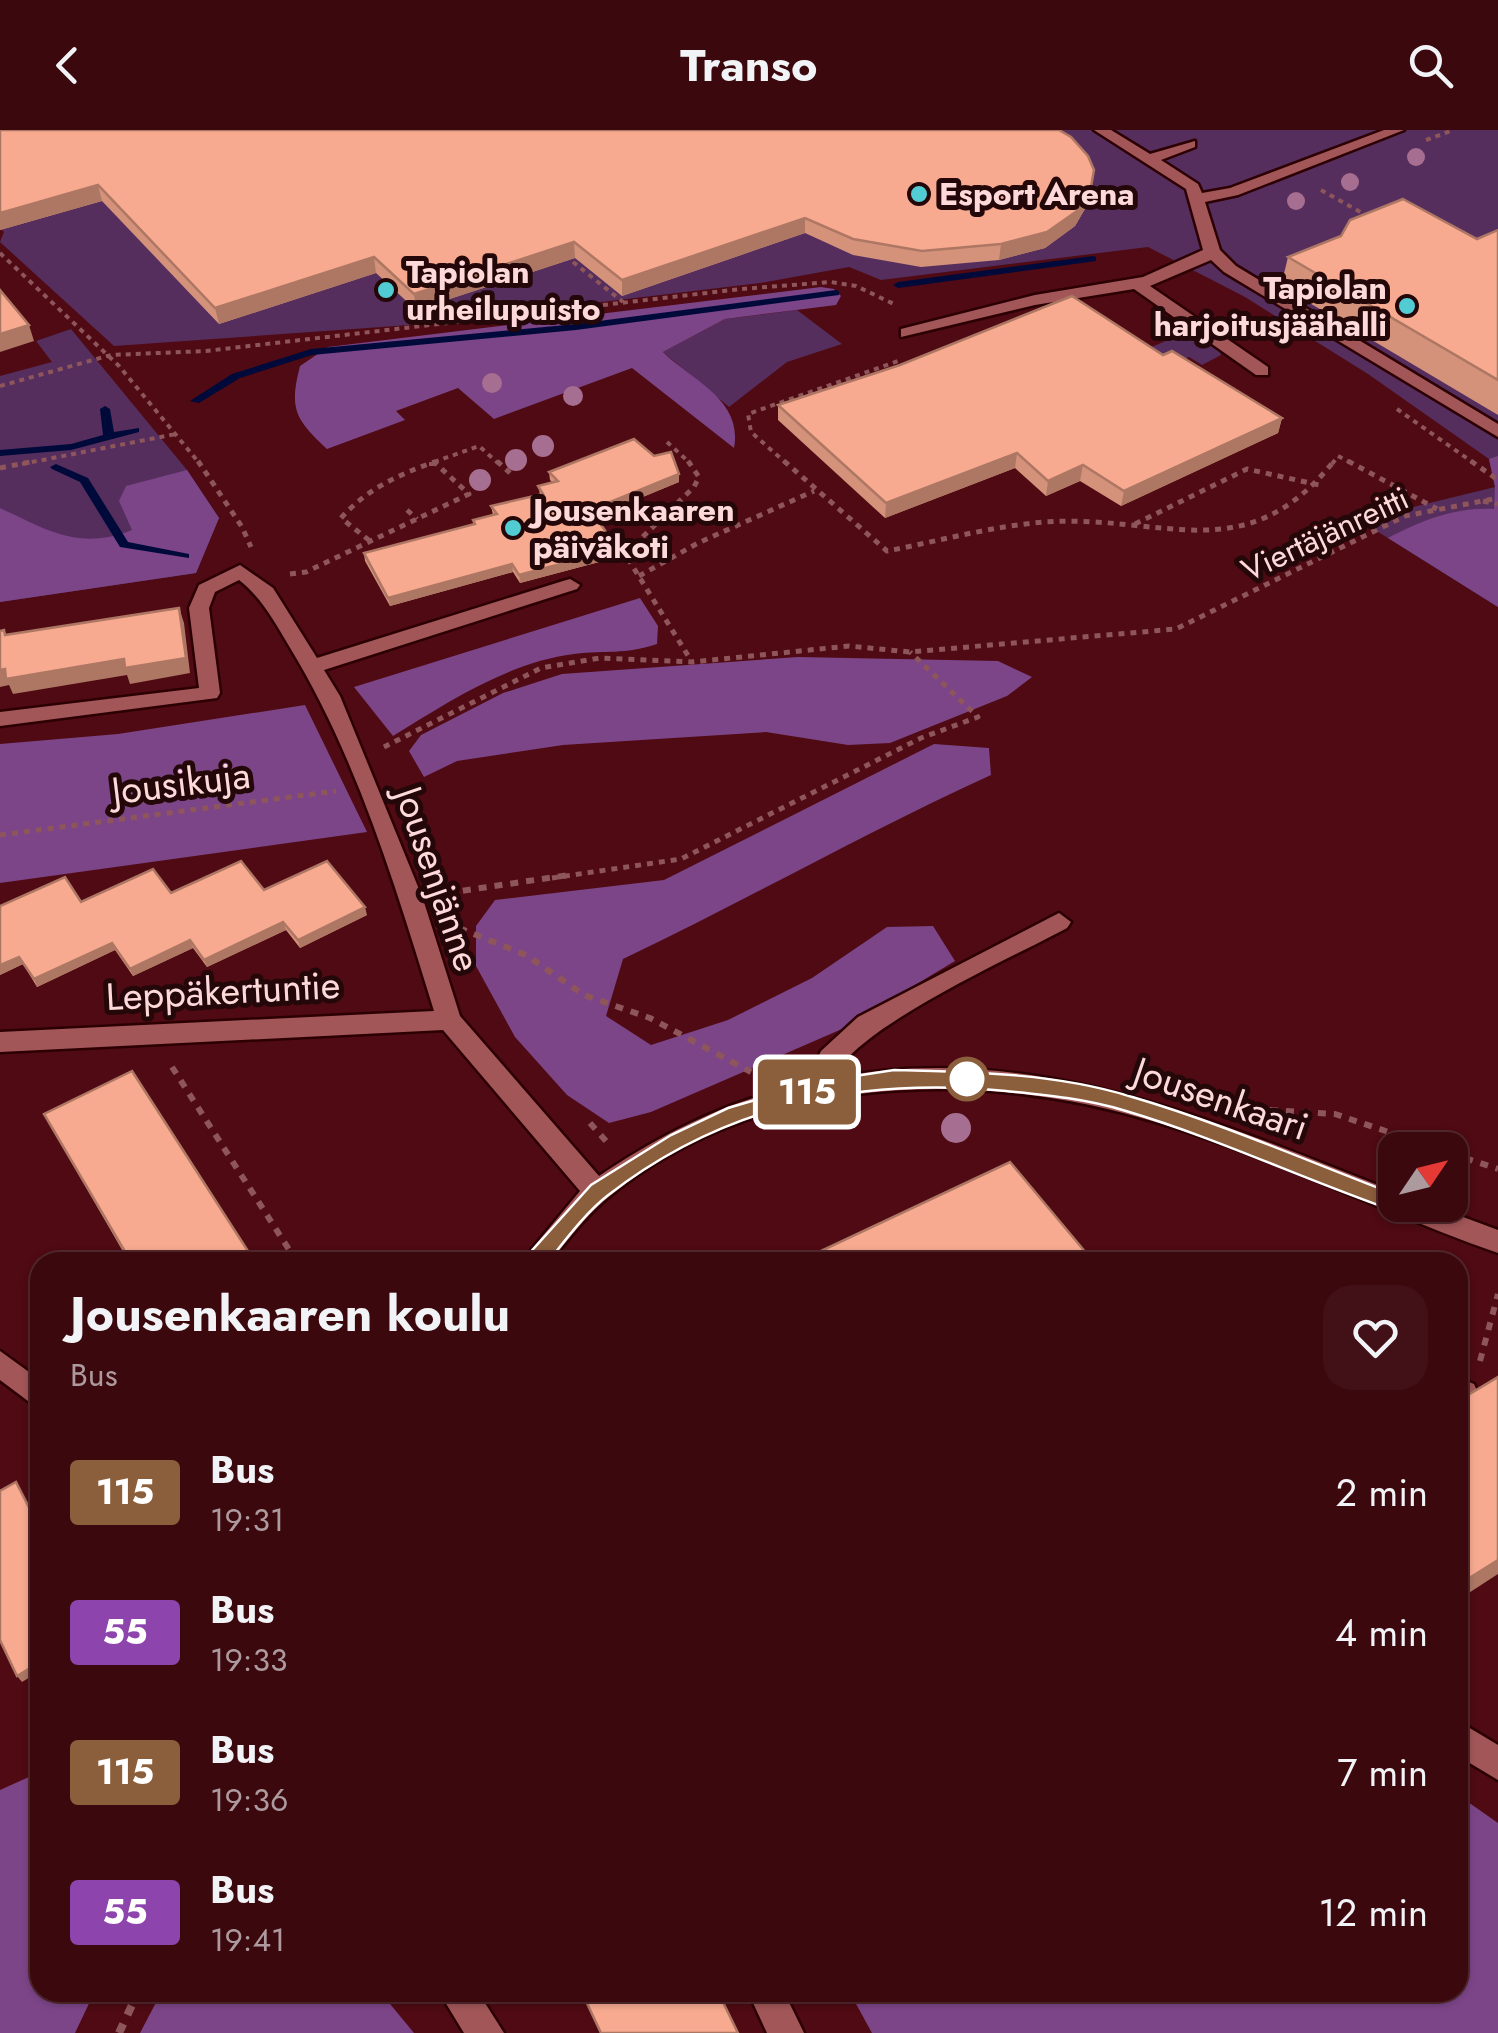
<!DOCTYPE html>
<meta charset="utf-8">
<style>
:root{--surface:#3b080e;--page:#421117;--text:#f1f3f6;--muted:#ac9a9e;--line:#54292e}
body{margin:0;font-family:Jost,sans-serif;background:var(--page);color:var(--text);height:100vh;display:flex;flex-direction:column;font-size:38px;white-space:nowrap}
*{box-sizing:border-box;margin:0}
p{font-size:32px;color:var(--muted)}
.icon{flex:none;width:55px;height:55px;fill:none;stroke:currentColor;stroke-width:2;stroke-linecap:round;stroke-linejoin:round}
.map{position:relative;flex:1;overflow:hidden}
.details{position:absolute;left:30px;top:1122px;width:1438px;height:750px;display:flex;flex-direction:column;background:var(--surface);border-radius:30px;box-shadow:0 2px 8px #0004,0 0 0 2px var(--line)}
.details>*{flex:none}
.badge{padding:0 20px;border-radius:8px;font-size:35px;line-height:65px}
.needle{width:65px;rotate:55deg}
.fabs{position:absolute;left:1378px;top:1002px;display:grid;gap:20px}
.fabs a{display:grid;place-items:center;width:90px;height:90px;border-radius:20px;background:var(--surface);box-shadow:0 2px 8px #0004,0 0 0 2px var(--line);font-size:50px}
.map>.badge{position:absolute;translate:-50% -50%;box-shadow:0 0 0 5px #fff}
.round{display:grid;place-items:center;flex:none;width:105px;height:105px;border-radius:30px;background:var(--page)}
.summary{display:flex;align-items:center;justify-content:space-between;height:170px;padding:0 40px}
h1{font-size:48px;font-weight:700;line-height:75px}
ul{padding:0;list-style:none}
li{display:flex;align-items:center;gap:30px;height:140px;padding:0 40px}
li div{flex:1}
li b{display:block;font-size:38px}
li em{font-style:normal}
li .badge{min-width:110px;font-weight:700;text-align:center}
header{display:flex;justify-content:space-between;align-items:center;height:130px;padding:0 40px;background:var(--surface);font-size:45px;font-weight:700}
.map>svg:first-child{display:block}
.green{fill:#552e5e}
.forest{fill:#7c4588}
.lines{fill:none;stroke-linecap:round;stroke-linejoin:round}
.stream{fill:#000a3a;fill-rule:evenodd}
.minor-casing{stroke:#2c0003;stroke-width:5}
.path-far3{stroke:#8e565b;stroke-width:4;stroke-dasharray:5 5;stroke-linecap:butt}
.path-far2{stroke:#8e565b;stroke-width:5;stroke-dasharray:6 6;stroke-linecap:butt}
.path-far1{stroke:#8e565b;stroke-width:6;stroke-dasharray:8 8;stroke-linecap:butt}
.path{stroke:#8e565b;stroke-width:8;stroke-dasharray:10 10;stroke-linecap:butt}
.minor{fill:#a25658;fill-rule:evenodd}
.tree{fill:#a66e90}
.wall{fill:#d4927b}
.shaded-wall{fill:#ad7764}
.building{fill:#f7aa8f;stroke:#ad7764;stroke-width:2.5}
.line{fill:#8b5e3c;stroke:#fff;stroke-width:2.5}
.poi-dot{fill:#51ccd2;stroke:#240709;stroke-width:4}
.stop-dot{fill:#fff;stroke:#8b5e3c;stroke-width:5}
.labels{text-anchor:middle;stroke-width:10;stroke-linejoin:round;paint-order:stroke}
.far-poi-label{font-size:32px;font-weight:bold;fill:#fddad9;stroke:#240709;text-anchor:start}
.far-street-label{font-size:32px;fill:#fddad9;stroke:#240709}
.street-label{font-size:38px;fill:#fddad9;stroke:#240709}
</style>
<header><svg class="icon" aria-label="back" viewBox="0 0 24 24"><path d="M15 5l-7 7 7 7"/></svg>Transo<svg class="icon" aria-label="search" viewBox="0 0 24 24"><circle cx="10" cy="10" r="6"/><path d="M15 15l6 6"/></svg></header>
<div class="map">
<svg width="1498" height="1903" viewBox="0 0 1498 1903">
<rect width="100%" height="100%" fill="#4f0a13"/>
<path class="green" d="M0,0h1498v477l-131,-82 34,-15 94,-23 -6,-28 -121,-85 -123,-77 -97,-50 -267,33 -32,-13 -89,16 -350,42 -296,21 -114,-104 4,-10 -4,-4z
M797,180l45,34 -55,18 -58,45 -66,-55 62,-33z
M71,199l116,141 32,48 -23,55 -196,29v-226l52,-14 -16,-21z
M1194,199l24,16 3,10 -19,10 -13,-8 -29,13 -25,-16z"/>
<path class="forest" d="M821,157l13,2 7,7 -5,9 -111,14 -62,33c30,29 80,48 71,96l-102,-80 -138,51 -36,-31 -62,23 9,9 -78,29c-32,-30 -38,-40 -27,-83l28,-19z
M1498,326v151l-110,-69c35,-18 67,-31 106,-29l1,-22 -6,-28z
M187,340l32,48 -23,55 -196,29v-94c47,22 79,43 132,22l-13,-29 7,-15z
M640,468l18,28 -1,18c-35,11 -49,6 -83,10 -65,8 -126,48 -181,82l-39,-49z
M798,527l200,4 34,16 -25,19 -117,47 -42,2 -82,-13 -203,13 -106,16 -33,16 -15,-26 12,-16 82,-42 59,-19z
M305,575l62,127 -367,51v-139l118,-10z
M934,614l55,4 2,27c-125,57 -244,125 -368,184l-17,57 45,29 77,-25 84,-42 75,-51 46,-1 22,35 -113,68 -191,83 -42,11 -42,-28 -52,-58 -39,-71v-40l19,-26 169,-20z
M40,1642v220l54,1 -19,40h-75v-243z
M1458,1665l40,28v210h-626l-22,-40 608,-1z
M161,1863h220l33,40h-274z"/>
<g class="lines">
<path class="stream" d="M1093,126l3,1v4l-198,27 -5,-3 5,-3z
M836,160l3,1v4l-263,35 -264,25 -72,23 -41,25 -9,-2 42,-27 79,-25 265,-25z
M105,276l5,3 4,23 25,-4v4l-68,18 -71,6v-6l71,-6 32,-9 -3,-26z
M56,334l32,14 40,64 61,12v4l-69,-11 -40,-65 -28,-13 -2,-2z"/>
<defs>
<path id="minor" d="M1094,0h17l39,24 45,-13v6l-34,13 37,24 4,9 28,-5 154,-58h20l-166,65 -33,7 15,48 16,16 262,158v13l-274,-165 -13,-12 -61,26 118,81v8h-12l-122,-86 -99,16 -134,32v-8l134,-34 108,-18 60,-27 -17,-61z
M240,435l33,23 44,70 246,-77 7,-2 10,6 -3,4 -253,81 16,26 83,203 37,117 139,160c64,-43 131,-77 207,-92l15,-33 37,-34 201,-104 12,9 -4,6c-55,30 -210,98 -234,150 198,-39 382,43 562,114v13h36l67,25v23c-114,-40 -223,-95 -339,-130 -181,-56 -403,-51 -554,77 -21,18 -38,41 -55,62h-29l59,-71 -137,-161 -443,22v-20l434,-21c-38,-123 -77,-254 -145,-365 -15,-25 -27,-48 -50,-66l-24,12 -6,16 11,85 -3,5 -217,28v-14l199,-24 -10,-80 10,-23z
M0,1221l40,29v30l-40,-30z
M1464,1250l10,4 4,9 -4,9 -16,8v-27z
M1458,1591l40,24v35l-40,-24z
M439,1862h39l26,41h-40z
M748,1862h36l20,41h-37z"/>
</defs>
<use href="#minor" class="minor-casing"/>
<path class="path-far3" d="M1426,10l27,-10
M1321,60l50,28
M0,123l119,113 81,98
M573,132l50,40
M0,256l111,-31 95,-4 535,-62 90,-7 25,4 40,19
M1397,279l78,55
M667,312l24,22
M434,332l45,-16 20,18
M22,334l154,-30
M429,334h7
M787,334l-36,-32 -3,-18 153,-54
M1332,334l6,-8 15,8"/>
<path class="path-far2" d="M198,331l44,66 9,20
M497,331l13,12
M688,331l11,16 -5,10 -69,67 67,108
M784,331l103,90c52,-10 105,-25 158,-29 119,-8 200,50 289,-61
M1348,331l89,48
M1471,331l27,19
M0,338l35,-7
M1483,371l15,3
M407,380l10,9
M1135,394l112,-55 72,16
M290,444l16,-2 163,-78 -35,-32c-36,13 -67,27 -93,56l29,23
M639,446l59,-33 116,-52
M384,617l157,-79 59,-10 92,4 157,-16 61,6 266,-23 229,-113 93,-18
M0,705l336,-44
M552,748l129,-19 240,-121 57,-21 -68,-65"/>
<path class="path-far1" d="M447,763l122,-18
M459,798l67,27 58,40 66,23 101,54
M172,937l125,195
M1254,979l81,5 107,36
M590,993l16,18
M1450,1023l48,16
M1480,1231l18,-67"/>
<path class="path" d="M119,1903l19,-41"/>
<use href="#minor" class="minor"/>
</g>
<g class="tree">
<circle cx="1416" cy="27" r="9"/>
<circle cx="1350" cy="52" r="9"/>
<circle cx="1296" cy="71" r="9"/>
<circle cx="492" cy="253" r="10"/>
<circle cx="573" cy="266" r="10"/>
<circle cx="543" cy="316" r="11"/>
<circle cx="516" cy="330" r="11"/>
<circle cx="480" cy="350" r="11"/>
<circle cx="956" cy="998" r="15"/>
</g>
<path class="wall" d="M0,0l1089,72 -14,24 -30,22 -46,12 -78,7 -68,-12 -48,-22 -183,63 -47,-38 -159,52 -40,-37 -157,51 -117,-123 -102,29z
M1498,100v185l-217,-129 7,-29 53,-21 136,3z
M1163,225l119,63 -4,15 -157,73 -41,-25 -34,15 -31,-28 -130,50 -107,-98v-15z
M549,342l130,10 -70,29 2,9 -11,2 14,28 -16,5 1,7 -79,21 -7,-11 -123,34 -25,-45 -1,-8 110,-29 -1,-4 20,-5 -2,-9 49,-12 -2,-8 14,-4 -2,-2z
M264,760l103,25 -67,33 -14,-18 -79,37 -14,-19 -60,28 -18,-26 -78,37 -14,-23 -23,11v-69z
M44,984l211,148h-126z"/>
<path class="shaded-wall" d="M1094,40l-5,32 -14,24 -30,22 -46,12 2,-16z
M98,55l4,16 -102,29v-17z
M805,88v15l-183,63v-16z
M574,112l1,16 -159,52 -2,-16z
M374,127l2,16 -157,51 -4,-16z
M29,195l5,16 -34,11v-18z
M1282,288l-4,15 -157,73 3,-15z
M1017,323l-2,15 -130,50 1,-15z
M1083,335l-3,16 -34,15 2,-15z
M679,344v8l-73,30 -1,-8z
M610,382l1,8 -15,4 -1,-8z
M613,412l1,8 -16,5 1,7 -79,21 -1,-8 76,-28z
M512,434l1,8 -123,34 -2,-8z
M179,478l5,15 6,50 -60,11 -3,-9 -114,19 -4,-9 -9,2v-17l124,-11z
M365,777l2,8 -67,33 -2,-8z
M283,792l3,8 -79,37 -3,-7z
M190,810l3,8 -60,28 -3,-7z
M112,813l3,7 -78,37 -3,-8z
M19,827l4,7 -23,11v-10z
M1087,1124l-3,8h-14z
M1498,1430v14l-40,26v-15z
M40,1532v9l-18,11 -5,-6z"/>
<path class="building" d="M0,0h1059l12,7 17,19 6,14 -3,17 -14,24 -30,21 -46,12 -79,7 -69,-12 -48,-21 -183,62 -48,-38 -160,52 -40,-37 -159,51 -117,-123 -98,28z
M1403,69l74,40 21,-9v150l-210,-123 53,-21 9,-16z
M0,160l29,35 -29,9z
M1072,166l91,59 9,-4 110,67 -158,73 -41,-26 -35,16 -31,-28 -131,50 -108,-98 122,-40z
M634,309l20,17 17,-4 8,22 -74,30 5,8 -15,4 18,26 -18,5 3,7 -79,21 -7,-11 -124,34 -24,-45 111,-29 -2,-4 24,-6 -6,-8 52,-12 -5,-8 20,-5 -9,-9z
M179,478l7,50 -61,10 -1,-9 -118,20 -1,-10 -5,1v-39l4,-1 1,5z
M241,731l23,29 63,-29 38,46 -67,33 -15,-18 -79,38 -14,-20 -60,29 -18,-26 -78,36 -15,-22 -19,8v-59l65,-29 16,25 72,-33 18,24z
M132,941l123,191h-124l-87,-148z
M1010,1032l77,92 -17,8h-259l-3,-5z
M1498,1247v183l-40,25v-184z
M16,1352l24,47v133l-23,14 -17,-36v-149z
M597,1862h121l20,41h-137l-16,-34z"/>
<path class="line" d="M894,940c78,2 160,3 235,26 93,27 183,67 273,101l3,6 -10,8c-90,-31 -178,-73 -269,-100 -39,-12 -80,-16 -120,-20 -146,-14 -281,13 -399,105 -24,19 -45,49 -65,73h-15l-3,-7 3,-6 64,-71 80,-50 57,-27 88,-26z"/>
<g class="poi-dot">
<circle cx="919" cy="64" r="10"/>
<circle cx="386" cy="160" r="10"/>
<circle cx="1407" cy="176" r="10"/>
<circle cx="513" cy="398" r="10"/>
</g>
<circle class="stop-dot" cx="967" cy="949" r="20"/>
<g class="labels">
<g class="far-poi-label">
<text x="939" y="75">Esport Arena</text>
<text x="406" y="153">Tapiolan<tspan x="406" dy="37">urheilupuisto</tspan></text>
<text x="1387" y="169" text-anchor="end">Tapiolan<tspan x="1387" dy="37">harjoitusjäähalli</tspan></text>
<text x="533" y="391">Jousenkaaren<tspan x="533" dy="37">päiväkoti</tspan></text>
</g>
<g class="far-street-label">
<text transform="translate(1325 404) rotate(-25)" y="11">Viertäjänreitti</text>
</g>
<g class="street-label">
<text transform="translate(181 653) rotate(-7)" y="13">Jousikuja</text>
<text transform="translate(438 749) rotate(71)" y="13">Jousenjänne</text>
<text transform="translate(223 861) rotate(-3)" y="13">Leppäkertuntie</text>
<text transform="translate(1221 969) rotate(19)" y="13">Jousenkaari</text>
</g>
</g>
</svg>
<div class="fabs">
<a><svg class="needle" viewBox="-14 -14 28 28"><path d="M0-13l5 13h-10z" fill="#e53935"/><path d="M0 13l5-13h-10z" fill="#ac9a9e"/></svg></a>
</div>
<b class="badge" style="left:807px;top:962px;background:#8b5e3c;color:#fff">115</b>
<section class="details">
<div class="summary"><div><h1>Jousenkaaren koulu</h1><p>Bus</p></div><a class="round"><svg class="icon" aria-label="heart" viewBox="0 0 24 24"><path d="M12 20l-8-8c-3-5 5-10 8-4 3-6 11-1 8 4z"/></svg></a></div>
<ul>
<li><span class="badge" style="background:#8b5e3c;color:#fff">115</span><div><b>Bus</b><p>19:31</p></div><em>2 min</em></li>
<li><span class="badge" style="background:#8e44ad;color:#fff">55</span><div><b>Bus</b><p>19:33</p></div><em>4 min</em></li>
<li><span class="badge" style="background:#8b5e3c;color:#fff">115</span><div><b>Bus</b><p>19:36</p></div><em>7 min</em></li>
<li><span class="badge" style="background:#8e44ad;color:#fff">55</span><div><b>Bus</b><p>19:41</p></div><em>12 min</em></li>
</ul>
</section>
</div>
